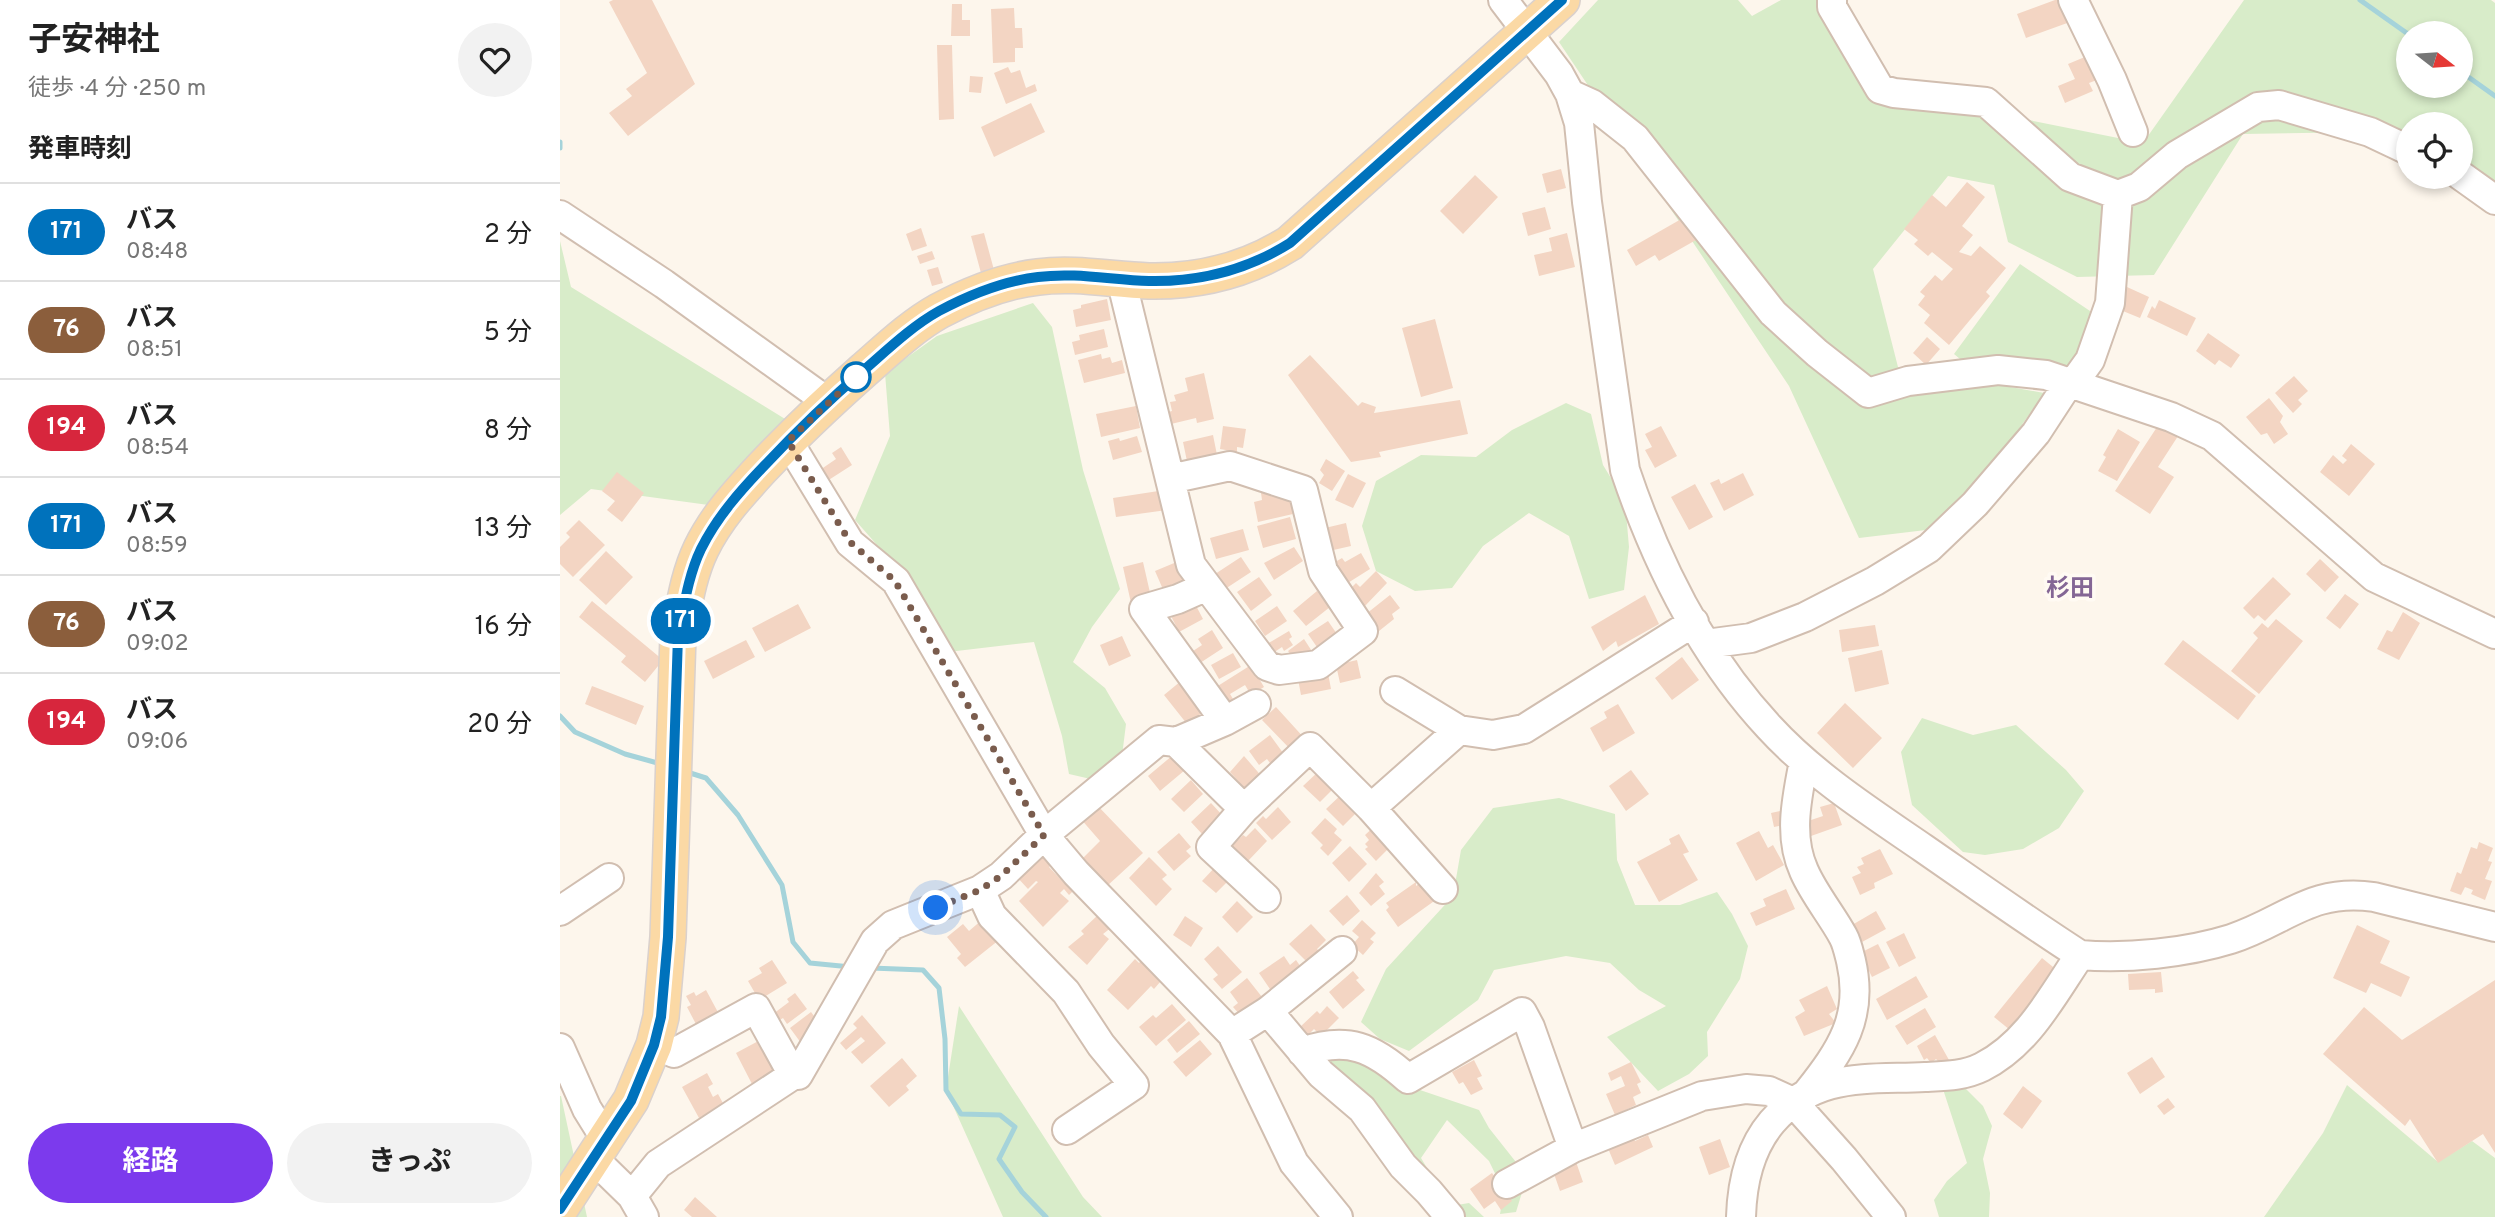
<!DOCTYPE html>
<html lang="ja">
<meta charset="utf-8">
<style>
:root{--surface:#fff;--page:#f2f2f2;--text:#222;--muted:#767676;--line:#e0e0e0;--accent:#7c3aed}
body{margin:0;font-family:Overpass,"Noto Sans JP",sans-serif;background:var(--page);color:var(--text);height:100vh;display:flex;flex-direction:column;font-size:26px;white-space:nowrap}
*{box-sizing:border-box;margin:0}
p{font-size:23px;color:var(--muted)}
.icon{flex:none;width:38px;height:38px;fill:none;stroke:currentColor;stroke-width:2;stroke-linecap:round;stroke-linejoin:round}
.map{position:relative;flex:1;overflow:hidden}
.drawer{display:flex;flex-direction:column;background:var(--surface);width:560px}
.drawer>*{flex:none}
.badge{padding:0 14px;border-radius:23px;font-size:24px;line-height:46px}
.needle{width:46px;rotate:107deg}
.buttons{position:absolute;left:1836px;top:21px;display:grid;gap:14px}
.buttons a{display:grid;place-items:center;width:77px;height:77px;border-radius:50%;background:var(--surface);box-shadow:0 4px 10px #0003;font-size:35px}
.you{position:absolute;width:35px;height:35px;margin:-18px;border:5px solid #fff;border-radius:50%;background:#1a73e8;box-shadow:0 0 0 10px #1a73e833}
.map>.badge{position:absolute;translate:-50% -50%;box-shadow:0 0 0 4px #fff}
h2{padding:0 28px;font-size:26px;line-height:63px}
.round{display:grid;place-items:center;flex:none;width:74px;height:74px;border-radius:37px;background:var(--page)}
.headline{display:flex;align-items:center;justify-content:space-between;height:119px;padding:0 28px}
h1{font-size:33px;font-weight:700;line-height:52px}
.button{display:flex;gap:14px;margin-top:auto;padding:14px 28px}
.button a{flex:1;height:80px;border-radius:42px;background:var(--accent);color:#fff;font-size:28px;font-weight:700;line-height:80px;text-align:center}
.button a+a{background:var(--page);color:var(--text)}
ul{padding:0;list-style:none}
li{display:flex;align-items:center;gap:21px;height:98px;padding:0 28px;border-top:2px solid var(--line)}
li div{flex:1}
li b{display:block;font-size:26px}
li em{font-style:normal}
li .badge{min-width:77px;font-weight:700;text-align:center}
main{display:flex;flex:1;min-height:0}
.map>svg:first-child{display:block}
.green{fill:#d8ecc9;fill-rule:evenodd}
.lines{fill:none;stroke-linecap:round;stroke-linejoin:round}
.stream{stroke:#a5d3da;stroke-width:5}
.building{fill:#f3d5c3}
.minor-casing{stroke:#d1beb0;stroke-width:32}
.major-casing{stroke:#dad1cd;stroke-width:38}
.minor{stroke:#fff;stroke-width:28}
.major{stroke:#fbd9a5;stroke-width:35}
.line-casing{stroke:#fff;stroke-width:16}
.line{stroke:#0072bc;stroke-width:10}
.walk{stroke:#7a5c4d;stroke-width:7;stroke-dasharray:0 12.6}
.stop-dot{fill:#fff;stroke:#0072bc;stroke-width:3.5}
.labels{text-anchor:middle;stroke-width:7;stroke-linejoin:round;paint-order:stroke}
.quarter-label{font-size:24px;font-weight:bold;fill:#846695;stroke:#fffaf3}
</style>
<main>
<section class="drawer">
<div class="headline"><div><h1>子安神社</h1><p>徒歩 · 4 分 · 250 m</p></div><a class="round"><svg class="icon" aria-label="heart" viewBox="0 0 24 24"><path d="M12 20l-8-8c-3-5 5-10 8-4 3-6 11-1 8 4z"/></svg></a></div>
<h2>発車時刻</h2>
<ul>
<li><span class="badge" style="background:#0072bc;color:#fff">171</span><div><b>バス</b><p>08:48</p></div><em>2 分</em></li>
<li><span class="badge" style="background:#8b5e3c;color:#fff">76</span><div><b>バス</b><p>08:51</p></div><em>5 分</em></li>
<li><span class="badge" style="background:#d7263d;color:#fff">194</span><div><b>バス</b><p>08:54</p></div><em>8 分</em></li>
<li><span class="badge" style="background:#0072bc;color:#fff">171</span><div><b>バス</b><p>08:59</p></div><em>13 分</em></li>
<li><span class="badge" style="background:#8b5e3c;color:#fff">76</span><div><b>バス</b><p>09:02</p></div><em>16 分</em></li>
<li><span class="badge" style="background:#d7263d;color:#fff">194</span><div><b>バス</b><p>09:06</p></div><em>20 分</em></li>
</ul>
<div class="button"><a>経路</a><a>きっぷ</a></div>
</section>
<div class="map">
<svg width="1935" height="1217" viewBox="0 0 1935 1217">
<rect width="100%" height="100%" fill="#fdf6ec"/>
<path class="green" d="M1038,0h140l14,16 29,-16h46l67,93 249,50 101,-143h247l4,3v211l-56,-37h21v-53h-52v33l-38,-25 -127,2 -89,141 -77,2 -69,-35 -14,-57 -46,-9 -75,93 25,98 146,26 -93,134 -92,11 -70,-152 -230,-344zM1848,33h52v53h-52z
M0,241l11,46 219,135 -74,84 -125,-17 -31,26z
M1460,264l73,49 -21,72 -100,-16 -18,-15z
M473,303l19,24 31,143 37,119 -28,38 -19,35 32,26 21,36 -4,32 -27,24 -26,-6 -7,-38 -28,-94 -86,10 -40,-72 -53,-60 35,-84 -5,-63 52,-37z
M1006,403l25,11 12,51 22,36 4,46 -5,43 -35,9 -20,-63 -40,-23 -46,33 -31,42 -37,3 -39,-20 -14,-45 14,-45 45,-26 55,2 36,-27z
M1362,718l51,17 43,-10 50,45 18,21 -25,37 -36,21 -38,6 -22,-3 -51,-47 -11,-53z
M999,798l56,16 2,46 18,45h45l37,-13 15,22 16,32 -8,33 -33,53 1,24 -19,18 -31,17 -51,-54 59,-31 -27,-16 -29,-27 -44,-7 -72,14 -16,30 -69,51 -29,-12 -19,-17 25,-53 67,-73 8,-46 32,-42z
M399,1006l124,191 19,20h-99l-57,-127z
M764,1055l66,10 13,29 17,-4 59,20 10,18 38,48 -11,36 -16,2 4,-22 -15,-31 -42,-41 -26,38 18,30 18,17 12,-2 15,14h-48l-101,-139z
M1381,1083l22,3 20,20 9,20 -9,33 7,34 -1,24h-50l-5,-17 13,-19 20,-18z
M1787,1085l91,77 34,-21 23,17v59h-231l59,-84z
M0,1096h1l26,121h-27z"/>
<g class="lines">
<path class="stream" d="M1800,0l48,34
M1900,71l35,25
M0,142v6
M0,716l15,16 50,22 36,10
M127,772l19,6 32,37 44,70 11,57 17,21 41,4
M311,968l52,2 16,18 6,51 1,51 15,24 39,1 15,12 -16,32 23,33 24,25"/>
</g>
<path class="building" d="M53,0h39l43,84 -67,52 -19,-23 23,-17 -6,-7 21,-16 -38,-71z
M1495,0h7l8,22 -44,16 -9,-24z
M392,4h10v16h8v16h-19z
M454,8l1,20h7l1,20h-8v14l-22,1 -2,-54z
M377,45h15l2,74 -15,1z
M1532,54l10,24 -13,5 4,8 -28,12 -7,-17 17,-7 -7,-15z
M448,67l3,6 9,-3 6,18 9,-4 2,7 -31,13 -12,-31z
M410,76l13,1 -2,16 -12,-1z
M471,103l14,29 -51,25 -13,-30z
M1001,169l5,19 -19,5 -5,-19z
M915,175l23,22 -35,37 -23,-23z
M1407,182l18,15 -23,29 11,9 -14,17 12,4 9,-10 26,22 -20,24 4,4 -41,49 -25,-22 6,-8 -12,-10 7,-9 -5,-4 15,-17 7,6 11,-12 -21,-17 -4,4 -14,-12 4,-4 -14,-11 28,-34 14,12z
M985,207l6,22 -23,7 -6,-23z
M1123,218l13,22 -37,21 -4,-6 -19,11 -9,-16z
M361,228l6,18 -15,5 -6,-17z
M424,233l10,37 -13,3 -10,-37z
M1007,233l8,34 -36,9 -5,-21 18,-4 -3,-13z
M372,251l3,8 -15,5 -3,-8z
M378,267l5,16 -11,3 -5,-16z
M1567,287l22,10 -9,21 -22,-9z
M547,299l4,21 -35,7 -3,-17 8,-2v-3z
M1599,300l37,18 -9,18 -40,-19 5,-11 3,3z
M875,319l18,69 -32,9 -19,-69z
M544,329l4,18 -33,8 -3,-13 8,-2 -1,-5z
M1648,333l32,22 -9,13 -12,-8 -4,5 -19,-14z
M1367,337l13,12 -14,16 -13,-12z
M541,354l1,5 8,-2 2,6 10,-3 3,13 -41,10 -6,-23z
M750,355l48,51 4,-4 14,5 -2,6 86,-13 8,34 -89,18 2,5 -30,5 -63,-87z
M644,373l10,46 -17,4 -1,-5 -25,6 -3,-12 4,-1 -2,-9 6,-1 -2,-6 14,-4 -3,-13z
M1734,376l14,15 -10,9 4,4 -9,9 -18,-20z
M1709,398l14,18 -3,6 8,12 -14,10 -7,-11 -6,2 -15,-18z
M576,406l4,22 -39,9 -5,-23z
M1601,421l19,12 -22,34 16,10 -24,37 -35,-23z
M663,426l23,3 -3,19 -6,-1v5l-17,-3z
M1101,426l16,30 -22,12 -10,-18 7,-3 -7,-13z
M1558,429l22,13 -23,39 -19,-10 8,-14 -3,-2z
M653,435l5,25 -30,6 -5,-24z
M577,436l5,16 -29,8 -5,-19 11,-3 1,3z
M1791,444l24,20 -26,32 -29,-24 13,-17 10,9 4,-4 -5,-4z
M281,447l11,18 -28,18 -7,-11 19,-13 -4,-6z
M766,459l19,12 -13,20 -13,-8 5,-8 -4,-5z
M57,472l27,21 -22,29 -15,-12 8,-9 -13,-10z
M1183,473l11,22 -30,16 -14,-28 9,-4 2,5z
M788,474l18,9 -13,25 -18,-8z
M1135,484l18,33 -24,13 -18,-33z
M605,490l2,20 -51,7 -3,-19z
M712,490h16l5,24 -35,8 -4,-20 8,-2 -1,-7z
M730,517l6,22 -33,9 -6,-22z
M19,520l26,25 -32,32 -13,-13v-17l10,-10 -4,-4z
M786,523l5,23 -22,5 -4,-23z
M683,529l6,21 -33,9 -6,-21z
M734,547l9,14 -29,19 -10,-17z
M46,551l27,26 -27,28 -27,-25z
M801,553l9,16 -27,17 -13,-21 12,-7 3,4z
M681,557l10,15 -29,19 -10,-15z
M1760,559l19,18 -14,15 -19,-18z
M619,561l9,24 -23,9 -10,-23z
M583,562l8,35 -20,6 -8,-36z
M816,571l11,12 -23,24 -16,-16 8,-8 4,4z
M699,577l13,18 -21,16 -14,-19z
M1713,577l18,17 -26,27 -7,-6 -4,4 -11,-11z
M757,591l13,16 -24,19 -13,-15z
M1785,594l14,10 -19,25 -14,-11z
M830,595l10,13 -8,6 2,5 -15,12 -13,-17z
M1085,595l14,29 -41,23 -2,-6 -13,10 -12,-24z
M633,600l10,19 -24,13 -10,-20z
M32,601l71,59 -18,22 -24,-20 5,-6 -47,-39z
M238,604l13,24 -46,24 -13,-24z
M717,606l10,15 -22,15 -10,-15z
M1843,612l17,11 -21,37 -22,-11 10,-19 5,2z
M1716,619l27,22 -44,53 -28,-23 27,-33 -5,-5 9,-10 6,5z
M768,621l11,16 -20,13 -11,-16z
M1315,625l4,21 -37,6 -3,-22z
M652,630l11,18 -23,15 -7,-12 9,-6 -4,-6z
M729,631l3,6 -3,2 4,6 -9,6 -2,-4 -9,6 -6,-9z
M562,636l9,20 -22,10 -9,-21z
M744,639l11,17 -21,3 -6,-8z
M186,640l9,17 -42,22 -9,-18z
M1623,640l73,56 -18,24 -74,-56z
M1322,650l7,34 -34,8 -7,-34z
M673,653l8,14 -22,12 -8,-14z
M1122,657l17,23 -27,20 -17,-22z
M797,660l4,18 -21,5 -4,-18z
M691,665l13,22 -13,8 -6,-10 -15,9 3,5 -9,6 -11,-16z
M768,673l3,16 -30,6 -3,-16z
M621,681l25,29 -19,14 -23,-29z
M32,686l52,20 -8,19 -51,-21z
M1285,703l37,35 -29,30 -36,-35z
M1058,704l17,29 -32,19 -13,-24 17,-10 -3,-6z
M716,707l30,33 -13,12 -31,-32z
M710,735l16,22 -13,10 -6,-8 -8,6 -10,-14z
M613,755l12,15 -25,21 -12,-15z
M684,756l20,23 -16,13 -18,-20z
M760,770l16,16 -16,16 -17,-16z
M1071,770l18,24 -23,17 -17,-25z
M631,780l12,14 -19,18 -13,-13z
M784,792l11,13 -4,4 4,5 -12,12 -17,-17z
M535,803l48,50 -36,33 -25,-27 18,-18 -20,-23z
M651,803l12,13 -20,19 -12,-13z
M1274,803l8,22 -31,11 -1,-3 -3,1 2,-20 2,6 12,-4 -3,-9z
M718,807l13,15 -19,18 -16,-17 7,-7 3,3z
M1225,810l3,14 -14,3 -3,-14z
M765,818l12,11 -3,4 8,7 -14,16 -8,-8 3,-3 -12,-12z
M818,823l17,19 -19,19 -11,-12 3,-2 -3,-3 4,-4 -4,-5z
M695,828l12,13 -19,20 -16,-15 11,-11 3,2z
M1199,831l9,17 5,-3 11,20 -28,16 -20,-38z
M619,833l12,14 -5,4 5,5 -17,15 -17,-19z
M1119,834l10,18 -6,2 15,26 -39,22 -22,-40 34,-18 -2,-5z
M1919,842l14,6 -5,13 4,1 -7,17 7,2 -7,19 -14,-6 2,-4 -8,-3 -4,8 -11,-4 7,-19 4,2 10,-27 6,2z
M790,846l17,18 -18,18 -17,-19z
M1320,849l13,25 -19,9 1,5 -15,7 -8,-18 9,-4 -4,-6 7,-3 -3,-6z
M481,852l11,12 -3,3 18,19 4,-4 5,6 -7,7 -5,-6 -4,4 9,8 -26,26 -24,-26 19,-19 -2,-1 -8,8 -12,-13z
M589,857l18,18 -5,4 10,10 -16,17 -27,-28z
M657,865l14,13 -15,15 -14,-12z
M816,873l8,9 -5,4 6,8 -14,12 -12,-13z
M864,880l13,19 -39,28 -12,-17 3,-3 -3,-4 30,-21v4z
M1226,889l9,20 -39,17 -6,-13 16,-7 -3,-7z
M787,895l13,16 -17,15 -14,-15z
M677,901l16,16 -16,16 -15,-16z
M1316,911l10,18 -24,13 -10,-17z
M539,914l13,13 -9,7 6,5 -22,26 -19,-18 16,-13 -3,-3z
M625,916l18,12 -12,19 -18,-12z
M423,919l16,21 -34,27 -8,-9 4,-4 -14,-17 16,-13 6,7z
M802,920l14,13 -6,6 4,3 -11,13 -11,-10 7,-8 -7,-6z
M751,924l15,16 -9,9 7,7 -16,7 -19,-19z
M1797,925l33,16 -10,22 30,14 -9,20 -30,-14 -5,10 -33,-15z
M1344,933l12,25 -17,9 -13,-25z
M1318,944l12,24 -18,9 -12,-24z
M658,946l24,26 -20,17 -9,-10 5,-4 -14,-16z
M587,955l20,19 -13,15 -3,-3 -23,24 -21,-20 28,-31 4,4z
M724,956l6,9 6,-5 7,10 -31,22 -13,-19z
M1482,958l16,13 -48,59 -16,-13z
M212,960l15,23 -28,17 -11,-19 14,-8 -3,-5z
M793,971l6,7 -3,2 9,10 -22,19 -14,-17z
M1601,972l2,20 -8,1v-4l-26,1 -1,-16z
M1356,976l12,21 -41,23 -11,-21z
M687,978l15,19 -22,18 -7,-8 5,-4 -8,-11z
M1935,980v173l-12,-19 -45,29 -28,-44 -5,7 -82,-72 41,-47 38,33z
M1267,986l10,23 -8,5 7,9 -32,13 -9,-19 10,-6 -6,-11z
M146,990l14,26 -22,12 -11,-21 4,-2 -5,-9 8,-4 2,4z
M235,993l12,16 -20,15 -4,-6 -5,3 -5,-7 16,-12 -2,-3z
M612,1004l14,16 -30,26 -17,-19 14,-12 3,3z
M767,1006l12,12 -18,18 -7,-7 -7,7 -8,-8 18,-17 3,3z
M1365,1008l11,19 -29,18 -12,-19z
M251,1012l9,12 -19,19 -11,-15z
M302,1015l24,28 -24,21 -11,-12 14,-11 -4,-4 -15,13 -6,-7 17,-15 -4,-4z
M629,1021l11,13 -23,19 -10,-13z
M1375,1035l14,25 -8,4 -5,-5 -5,4 -4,-5 -3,2 -7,-14z
M204,1038l17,30 -29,16 -16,-31z
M640,1040l12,14 -26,23 -13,-15z
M1592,1057l13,20 -25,17 -13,-21z
M342,1058l15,18 -11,10 3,4 -20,17 -19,-21z
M914,1060l8,16 -5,2 6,11 -12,6 -8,-13 -4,2 -7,-12z
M1071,1062l10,20 -4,2 4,9 -8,4 3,8 -21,10 -9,-21 19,-8 -4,-10 -10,5 -3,-8z
M147,1073l6,11 -5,3 5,10 5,-3 6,11 -25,13 -17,-31z
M1463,1086l19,15 -20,28 -19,-15z
M1608,1098l7,9 -11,8 -7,-9z
M1072,1134l3,7 13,-6 5,12 -38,18 -8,-19z
M1160,1139l10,28 -21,8 -10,-28z
M1015,1159l8,23 -23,9 -8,-23z
M932,1173l20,28 -11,9 -6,-9 -11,8 -14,-20z
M135,1197l22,20h-25l-8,-7z"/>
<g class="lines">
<defs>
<path id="minor" d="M943,0l56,74 11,20 9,29 8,79 38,268c31,92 77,185 144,257 44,48 100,84 154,121 52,36 104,73 157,107 47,4 106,-2 151,-16 55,-18 79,-51 143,-42l121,30
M1272,0v7l48,82 14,4 92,9 84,75 48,18
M1513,0l39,80 21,52
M1010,94l22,10 43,34 138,175 44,40 51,40 40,-12 90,-11 48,5 125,42 41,19 162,141 121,57
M1900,175l35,25
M0,215l104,69 164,118
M561,279l70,286 76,101 12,4 39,-5 45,-34 -40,-60 -20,-81 -73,-24 -60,13
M1512,385l18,-25 20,-57 8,-108 21,-8 38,-32 81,-48 21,-2 91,27 38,18
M228,441l62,102 46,38 148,254 32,38 156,161 62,129 44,54
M645,587l-27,12 -34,10 81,112
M1146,644l45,-6 54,-21 70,-36 54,-33 46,-44 61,-71 32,-49
M835,691l64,39 34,5 31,-6 170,-107
M616,742l68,67
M1244,761c-7,36 -16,75 0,110 10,23 27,43 39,65 4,7 6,17 8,25 13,56 -10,89 -43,131
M811,808l88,-78
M420,890l12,26 74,76 35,53 33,40 -67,45
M706,898l-55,-51 33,-38 66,-62 61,61 72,81
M0,911l49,-33
M708,1011l53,63 41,35 41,57 26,26 21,25
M672,1034l36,-23 74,-60
M94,1045l20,8 82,-45 37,67
M0,1048l27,61 18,29
M742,1052c45,-16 71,-5 106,27l114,-67 8,15 43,121
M33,1158l39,38 12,21
M947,1184l66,-36 129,-52 44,-7 23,2 24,11 51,57 47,58
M72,1196l26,-32 135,-89h5l77,-134 18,-16 87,-35 21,-14 43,-41 115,-95 17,2 49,-21 31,-17
M1181,1217c1,-34 9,-69 31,-95 43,-50 93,-42 153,-45 20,-1 39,-1 57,-10 46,-23 70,-71 98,-112"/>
<path id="major" d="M0,1209l71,-109 23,-55 7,-28 7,-80 10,-301c6,-29 10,-60 23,-87 15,-31 37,-55 60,-80 33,-35 67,-67 103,-99 23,-20 48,-44 75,-59 30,-16 64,-30 99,-34 37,-5 75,3 111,4 51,1 98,-11 141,-38l272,-243"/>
</defs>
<use href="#minor" class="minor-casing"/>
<use href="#major" class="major-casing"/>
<use href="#minor" class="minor"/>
<use href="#major" class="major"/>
</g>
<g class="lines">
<defs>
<path id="line" d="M0,1209l71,-108 23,-56 7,-28 7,-80 10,-301c6,-29 10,-60 23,-87 16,-32 39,-58 64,-84 31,-33 64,-65 99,-95 23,-20 48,-44 75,-59 30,-16 64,-30 99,-34 37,-5 74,3 111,4 51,1 98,-11 141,-38l272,-243"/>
</defs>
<use href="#line" class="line-casing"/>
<use href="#line" class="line"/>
<path class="walk" d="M296,377l-68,64 62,101 45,39 149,254 -43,41 -21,14 -44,18"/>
</g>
<circle class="stop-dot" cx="296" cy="377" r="14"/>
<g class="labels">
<g class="quarter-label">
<text x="1510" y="596">杉田</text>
</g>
</g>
</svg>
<div class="buttons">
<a><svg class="needle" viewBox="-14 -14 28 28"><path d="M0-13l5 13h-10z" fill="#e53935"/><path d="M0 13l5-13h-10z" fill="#767676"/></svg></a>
<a><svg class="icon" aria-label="locate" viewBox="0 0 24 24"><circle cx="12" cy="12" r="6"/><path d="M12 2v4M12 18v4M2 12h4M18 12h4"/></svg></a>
</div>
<div class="you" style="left:376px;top:908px"></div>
<b class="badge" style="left:121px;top:621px;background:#0072bc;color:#fff">171</b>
</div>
</main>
